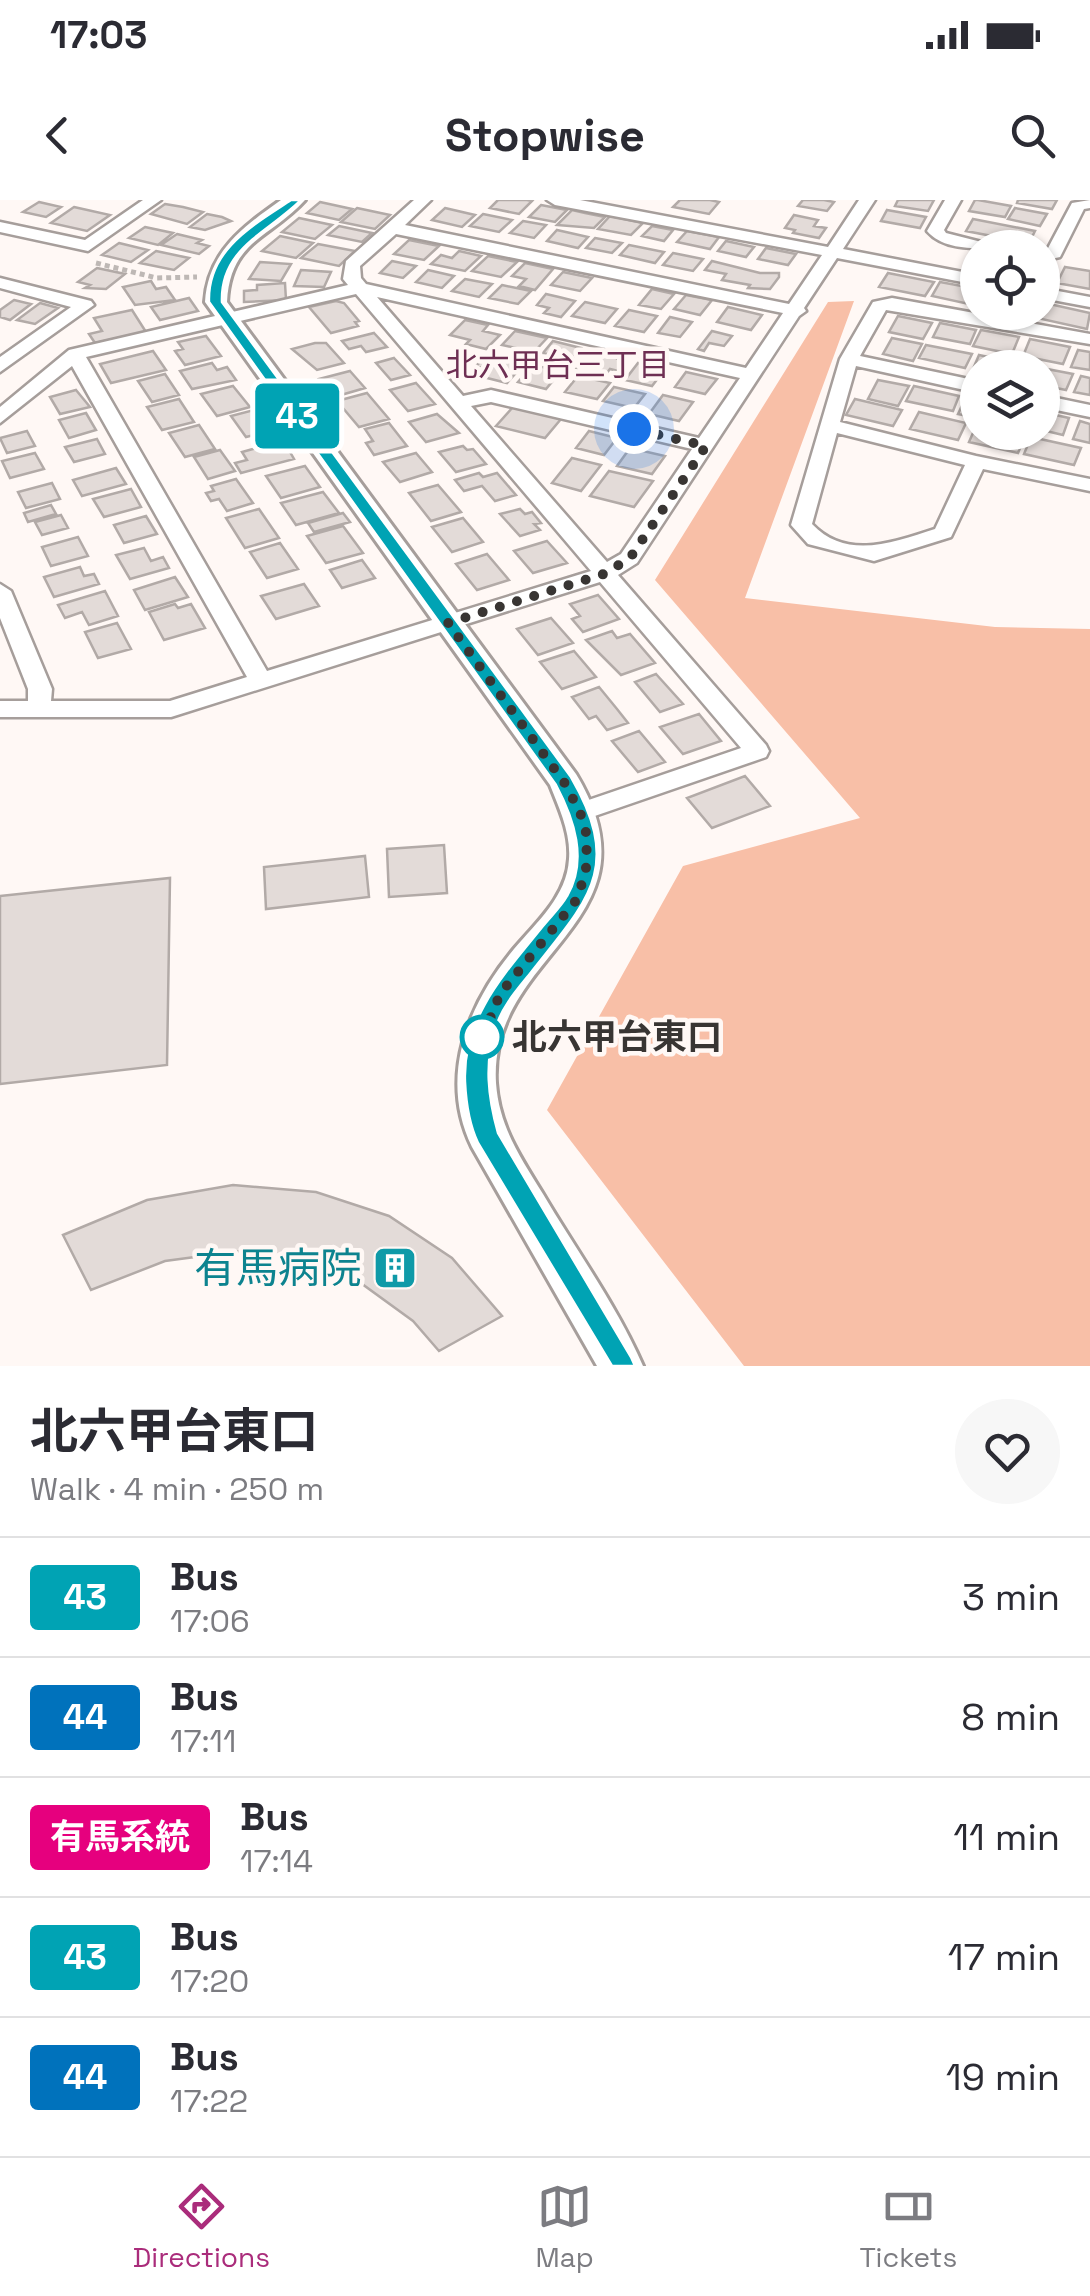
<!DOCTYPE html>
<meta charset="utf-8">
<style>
:root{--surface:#fff;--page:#f7f7f7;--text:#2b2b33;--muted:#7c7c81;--line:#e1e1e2;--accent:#aa2c7b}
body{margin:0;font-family:"Space Grotesk","Noto Sans JP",sans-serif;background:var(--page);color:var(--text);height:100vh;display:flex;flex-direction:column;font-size:38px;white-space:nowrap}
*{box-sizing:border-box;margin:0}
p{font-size:32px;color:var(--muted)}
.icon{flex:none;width:55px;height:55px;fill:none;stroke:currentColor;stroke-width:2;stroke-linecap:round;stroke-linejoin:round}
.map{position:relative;height:1166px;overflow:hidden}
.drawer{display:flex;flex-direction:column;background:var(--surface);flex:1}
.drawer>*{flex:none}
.badge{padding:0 20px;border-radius:8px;font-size:35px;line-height:65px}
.controls{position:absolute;left:960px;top:30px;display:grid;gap:20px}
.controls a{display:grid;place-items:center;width:100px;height:100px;border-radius:50%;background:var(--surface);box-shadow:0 2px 8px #0004;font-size:50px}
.you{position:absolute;width:50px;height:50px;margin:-25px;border:8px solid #fff;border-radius:50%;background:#1a73e8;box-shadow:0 0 0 15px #1a73e833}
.map>.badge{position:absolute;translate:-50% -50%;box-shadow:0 0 0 5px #fff}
.round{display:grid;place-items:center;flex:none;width:105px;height:105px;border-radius:52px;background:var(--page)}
.summary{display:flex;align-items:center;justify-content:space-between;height:170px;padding:0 30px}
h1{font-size:48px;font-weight:700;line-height:75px}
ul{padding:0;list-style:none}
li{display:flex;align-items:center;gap:30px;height:120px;padding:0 30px;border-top:2px solid var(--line)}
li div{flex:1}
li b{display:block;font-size:38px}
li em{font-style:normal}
li .badge{min-width:110px;font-weight:700;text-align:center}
.status{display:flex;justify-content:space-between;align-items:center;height:70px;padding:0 50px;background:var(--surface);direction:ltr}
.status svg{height:28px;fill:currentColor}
header{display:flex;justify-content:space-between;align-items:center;height:130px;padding:0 30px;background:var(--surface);font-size:45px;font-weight:700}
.menu{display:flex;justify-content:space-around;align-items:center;height:140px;border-top:2px solid var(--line);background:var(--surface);font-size:28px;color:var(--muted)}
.menu a{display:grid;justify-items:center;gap:5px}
.menu .current{color:var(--accent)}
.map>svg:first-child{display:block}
.green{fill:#f8bfa7}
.building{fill:#e3dbd8;stroke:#b2aaa7;stroke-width:2.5}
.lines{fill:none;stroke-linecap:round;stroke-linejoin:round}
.minor-casing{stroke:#a69e9b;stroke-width:5}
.tertiary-casing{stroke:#a69e9b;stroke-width:6}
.path{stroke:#beb8b5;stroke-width:5;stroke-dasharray:5 4;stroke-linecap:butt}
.minor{fill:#fff;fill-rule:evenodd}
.tertiary{fill:#fff;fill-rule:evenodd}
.line{fill:#00a3b4;stroke:#fff;stroke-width:2.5}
.walk{stroke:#383533;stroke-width:10;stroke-dasharray:0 18}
.stop-dot{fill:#fff;stroke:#00a3b4;stroke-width:5}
.labels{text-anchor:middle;stroke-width:9;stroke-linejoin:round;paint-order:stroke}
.far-neighbourhood-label{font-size:32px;fill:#6e2f53;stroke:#fff8f5}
.stop-label{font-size:35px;font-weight:bold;fill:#383533;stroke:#fff8f5;text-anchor:start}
.near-culture-label{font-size:42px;fill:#0d838f;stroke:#fff8f5;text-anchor:end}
</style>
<div class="status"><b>17:03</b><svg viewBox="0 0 49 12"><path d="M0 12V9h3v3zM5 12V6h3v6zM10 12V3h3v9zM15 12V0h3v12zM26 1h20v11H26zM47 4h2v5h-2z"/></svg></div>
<header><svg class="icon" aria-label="back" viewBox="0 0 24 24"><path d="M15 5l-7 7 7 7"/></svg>Stopwise<svg class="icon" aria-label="search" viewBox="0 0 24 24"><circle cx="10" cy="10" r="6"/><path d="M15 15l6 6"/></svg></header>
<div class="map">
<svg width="1090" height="1166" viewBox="0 0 1090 1166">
<rect width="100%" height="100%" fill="#fff8f5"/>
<path class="green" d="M854,101l-109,297 250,29 95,2v737h-346l-197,-256 136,-244 177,-48 -205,-238 173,-278z"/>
<path class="building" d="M498,0h29l5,1 -13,13 -29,-6z
M680,0h30l9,2 -10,12 -36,-7z
M803,0h21l10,2 -7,9 -29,-5z
M898,0h36l-6,11 -33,-5z
M975,0h3l33,6 -6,11 -36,-6z
M1018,0h39l-5,9 -35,-6z
M39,2l22,5 -15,10 -23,-5z
M320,2l32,7 -13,11 -32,-7z
M165,4l18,3 20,5 -16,12 -36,-10z
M541,5l26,5 -12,12 -26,-5z
M74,7l36,8 -23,16 -36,-8z
M357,8l33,7 -15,14 -34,-7z
M445,8l30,7 -13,12 -30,-7z
M1015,8l32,6 -7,12 -32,-7z
M572,10l13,3 20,4 -11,11 -37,-3z
M887,10l39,7 -6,11 -39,-7z
M207,14l15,3 9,4 -26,9 -15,-3z
M483,14l29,6 -13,12 -29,-6z
M794,15l24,5 -4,6 12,2 -7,10 -26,-5 2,-3 -10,-2z
M610,16l33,7 -12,12 -33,-6z
M299,18l33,7 -17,14 -33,-7z
M973,19l62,12 -6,12 -63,-12z
M523,21l23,4 -12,13 -24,-5z
M339,26l33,7 -10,9 -34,-7z
M652,26l21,4 -9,11 -22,-5z
M145,27l28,6 -15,12 -29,-7z
M557,30l31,7 -10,11 -31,-7z
M687,31l32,6 -9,12 -33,-7z
M177,34l25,6 -5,3 12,3 -10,8 -38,-9z
M280,36l33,7 -17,15 -34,-7z
M595,38l27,5 -10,10 -26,-5z
M409,40l30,6 -15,14 -30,-6z
M726,41l28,6 -8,10 -28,-6z
M119,43l29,7 -17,12 -29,-7z
M318,44l37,7 -16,15 -38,-8z
M629,45l35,7 -9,11 -35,-8z
M766,48l30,6 -8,11 -30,-6z
M156,51l33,7 -15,12 -34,-7z
M459,51l22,5 -16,15 -34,-7 10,-9 11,3z
M673,53l30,6 -10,12 -30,-6z
M488,56l29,6 -16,15 -29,-6z
M392,61l24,5 -13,12 -23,-5z
M712,61l48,12h19v4l-9,12 -22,-1 2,-3 -28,-5 4,-6 -21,-4z
M260,62l31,2 -10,17 -32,-2z
M525,63l28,6 -18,21 -16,-4 7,-7 -14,-3z
M1065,67l25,4v18l-33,-6z
M97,68l28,6 -19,15 -21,-1 5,-3 -12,-3z
M301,70l30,2 -7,15 -30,-1z
M428,70l26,6 -12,12 -26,-6z
M563,72l29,6 -12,13 -29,-6z
M888,73l46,9 -9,14 -46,-9z
M465,79l27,5 -13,13 -27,-6z
M151,81l5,8 10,-2 9,13 -40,5 -12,-18z
M940,82l38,7v17l-46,-10z
M285,83l1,17 -42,2v-11l13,-1v-5z
M502,85l29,6 -13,13 -29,-6z
M652,89l22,5 -13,15 -22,-4z
M546,94l13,3 16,4 -14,16 -17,-4 5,-5 -12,-3z
M686,95l26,5 -12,15 -26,-6z
M189,98l9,13 -38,9 -9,-13z
M14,100l17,4 -21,16 -10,-3v-7z
M336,101l8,2 15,18 -4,1 3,4 -27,7 -22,-26z
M585,102l32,7 -12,14 -33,-7z
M40,103l18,5 -23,16 -18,-4z
M1045,103l45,10 -3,16 -50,-11z
M728,107l34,8 -11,15 -34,-8z
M132,110l14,22 -51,11 -6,-9 13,-3 -8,-13z
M629,110l28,6 -13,16 -29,-6z
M898,116l34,7 -9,16 -34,-7z
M670,117l22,5 -12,15 -22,-4z
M465,120l23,5 -5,6 17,4 -14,14 -20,-5 4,-4 -20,-5z
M940,123l36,7 -6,14 -37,-7z
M981,130l38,7 -7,17 -39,-8z
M515,131l32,7 -13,14 -32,-7z
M712,131l20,5 -8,10 -15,-3 -5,8 -6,-2z
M374,133l13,14 -21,5 -5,-6 -12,3 -7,-8z
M206,136l15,20 -36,9 -10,-14 8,-2 -5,-7z
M892,138l30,6 -9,17 -30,-7z
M1030,139l40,8 -7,17 -40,-8z
M553,141l28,7 -10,12 -28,-7z
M315,143h11l18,20 -27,7 -25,-21z
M926,145l46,9 -7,14 -46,-10z
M593,150l28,6 -3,3 8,2 -8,10 -8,-2 -5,6 -28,-7z
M1078,150l12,2v18l-19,-3z
M153,151l13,19 -55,13 -11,-19z
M979,155l42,9 -1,4 -47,1z
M486,156l13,3 24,6 -16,18 -24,-6 6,-8 -13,-3z
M394,158l16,17 -19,5 -15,-17z
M212,163l5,7 10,-3 9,13 -44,9 -12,-18z
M638,163l27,6 -13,17 -27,-6z
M533,165l28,6 -15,18 -28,-7z
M1042,168l31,6 -7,16 -24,-5z
M350,171l15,17 -31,9 -15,-18z
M686,172l31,7 -12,15 -30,-7z
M165,174l14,21 -27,7 -14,-21z
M578,176l32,7 -13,16 -32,-7z
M1081,176l9,2v17l-16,-3z
M878,180l31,6 -11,20 -30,-7z
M416,183l19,21 -27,7 -18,-21z
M233,186l17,21 -33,9 -16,-22z
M914,186l45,10 -6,15 -47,-10z
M614,187l31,7 -11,14 -31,-7z
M76,190l14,17 -30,7 -10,-17z
M367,193l22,26 -30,8 -22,-26z
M663,195l30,7 -14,19 -30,-7z
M966,197l12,2v19l-20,-4z
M179,199l15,23 -32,8 -15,-23z
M855,199l47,11 -9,16 -47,-11z
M513,207l48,12 -16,19 -49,-12z
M262,208l16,21 -32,8 -15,-21z
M919,212l47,11 -8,17 -48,-11z
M1042,212l27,6 -6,17 -21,-5z
M86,213l10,17 -27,8 -10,-18z
M437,214l22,19 -33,9 -17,-20z
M1080,221l10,3v19l-17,-4z
M389,223l18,23 -33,9 -8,-12 7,-2 -8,-12z
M199,225l16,24 -30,8 -16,-24z
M976,226l2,6 47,4 -7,17 -49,-11z
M27,231l8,15 -28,7 -7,-15z
M589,231l28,7 -13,17 -28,-7z
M279,233l15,26 -53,14 -6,-10 12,-3 -5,-8 25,-7 -6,-7z
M1031,237l50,11 -7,17 -50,-11z
M97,239l8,15 -31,8 -9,-15z
M463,246l4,4 6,-1 13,15 -30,8 -17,-20z
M630,248l35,8 -13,18 -35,-8z
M220,250l15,21 -27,8 -14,-22z
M35,253l9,16 -34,9 -8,-17z
M416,253l16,19 -32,10 -17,-20z
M572,258l29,7 -20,26 -29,-8z
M305,266l15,21 -39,11 -15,-22z
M116,268l10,16 -44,12 -9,-16z
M609,271l44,10 -19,26 -44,-11z
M479,273l4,4 14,-4 19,22 -21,6 -13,-15 -18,5 -9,-11z
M236,279l17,24 -26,8 -8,-12 -8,2 -5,-8 8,-2 -3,-5z
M52,283l8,16 -34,9 -8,-16z
M438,285l23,27 -30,9 -22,-28z
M131,289l10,18 -37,10 -11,-18z
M323,292l16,21 -43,12 -15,-22z
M51,305l5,9 -28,8 -4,-9z
M259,309l20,29 -34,10 -19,-30z
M520,309l5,5 7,-2 9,11 -7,1 6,6 -20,6 -20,-22z
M343,313l7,9 -36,10 -6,-9z
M61,315l7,13 -26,7 -7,-13z
M146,316l11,18 -33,9 -10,-18z
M463,318l20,24 -31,10 -20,-25z
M343,326l20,27 -37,10 -19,-27z
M78,337l10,19 -37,10 -9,-19z
M547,341l20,22 -34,10 -19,-22z
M280,343l18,26 -31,9 -17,-26z
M144,348l7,13 12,-4 6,11 -39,11 -14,-24z
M487,354l22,26 -32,10 -21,-26z
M362,360l13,18 -33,10 -12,-18z
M80,367l4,9 10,-2 5,10 -45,13 -10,-20z
M175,377l13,20 -43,13 -11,-20z
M304,384l15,22 -43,13 -15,-23z
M105,391l13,25 -29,9 -7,-13 -17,6 -7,-13z
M598,395l21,24 -36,13 -11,-13 8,-3 -10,-12z
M175,404l3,4 13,-4 14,24 -41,12 -15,-28z
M551,418l22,25 -35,12 -21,-26z
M117,423l14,26 -33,9 -13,-26z
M612,431l5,7 13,-4 25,29 -34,12 -35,-35z
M574,451l22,26 -34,12 -22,-27z
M656,474l27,30 -23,8 -25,-30z
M599,487l18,22 11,14 -21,7 -11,-14 -7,3 -17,-22z
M699,514l22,27 -38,13 -23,-27z
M639,531l26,31 -27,10 -26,-31z
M745,576l25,30 -58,22 -25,-30z
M444,645l3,48 -58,4 -2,-48z
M365,656l4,41 -103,12 -2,-42z
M170,678l-3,187 -167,19v-188z
M233,985l83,7 73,24 63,42 50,58 -63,35 -26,-30 -62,-45 -74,-22 -37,-3 -75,10 -74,29 -28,-55 84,-35z"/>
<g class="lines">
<defs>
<path id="minor" d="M143,0h18l-73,51 -88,-19v-10l85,18z
M414,0h17l-26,25 384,79 33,-49 -267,-50 -8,-5h33l248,47 31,-47h16l-32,49 135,26v10l-141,-27 -33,50 2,3 -7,5 -162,247 -19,12 148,170 3,6 -3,6 -177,61h-18l-4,-6 4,-6 170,-58 -141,-166 -429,135h-171v-16h28v-12l-28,-71v-34l11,7 41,98 -1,12h119l77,-24 -175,-311 -72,57v-16l69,-57 279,-65 -5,-6 3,-18zM396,34l387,79 -37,55 -380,-84 -5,-6 -1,-12zM356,94l235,277 -324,100 -181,-314zM377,97l363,81 -41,60 -208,-48 -28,6zM491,202l201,47 -71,105 -14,8 -136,-156z
M945,0h16l-17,30 2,3 59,15c-25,0 -60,4 -78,-17z
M1090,0v8l-6,1 -24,48 -18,4v-10l5,-1 25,-47z
M0,78l91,23 3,4 -94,67v-15l71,-50 -71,-19z
M1042,88l48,9v10l-48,-9z
M892,98l198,36v10l-204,-34 -26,46 118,25v12l-122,-27 -16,56 136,34 114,23v12l-107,-22 -32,68 -77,24 -66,-17 -17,-19 49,-166 33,-57zM837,233l128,32 -30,64c-41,13 -88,32 -123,-5z
M1042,195l48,10v12l-48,-10z"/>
<path id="tertiary" d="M281,0h24c-34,38 -75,40 -78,102l349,472c90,149 -88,177 -80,309 3,44 25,75 47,111 33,56 74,112 100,172h-46l-125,-219c-34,-70 -4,-143 42,-198 23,-27 53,-53 55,-90 2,-26 -10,-51 -19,-74l-345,-483c3,-50 38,-75 76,-102z"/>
</defs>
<use href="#minor" class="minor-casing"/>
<use href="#tertiary" class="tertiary-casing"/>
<path class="path" d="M96,63l61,15 40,-1"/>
<use href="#minor" class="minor"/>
<use href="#tertiary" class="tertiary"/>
</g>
<path class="line" d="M291,0h10c-33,33 -81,48 -79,102l349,475c54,93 15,125 -42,198 -13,16 -27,32 -33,52 -12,36 -8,70 2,106l133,224 4,9h-23l-134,-223c-9,-19 -12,-40 -13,-61 -3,-64 40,-109 78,-156 7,-9 18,-19 24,-30 21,-36 7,-77 -11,-111l-347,-483c-2,-52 44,-77 82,-102z"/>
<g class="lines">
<path class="walk" d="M482,837l-2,7 20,-50 78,-96 8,-30 1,-32 -7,-24 -16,-30 -116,-159 156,-49 26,-16 76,-112 -72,-17"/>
</g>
<defs>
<symbol id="building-square" viewBox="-11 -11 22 22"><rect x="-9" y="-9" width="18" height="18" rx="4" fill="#0f9aa8" stroke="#fff8f5"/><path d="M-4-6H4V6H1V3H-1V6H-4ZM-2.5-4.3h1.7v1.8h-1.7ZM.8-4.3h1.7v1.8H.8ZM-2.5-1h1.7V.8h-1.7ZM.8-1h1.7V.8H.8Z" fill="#fff"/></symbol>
</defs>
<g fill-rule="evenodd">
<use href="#building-square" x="370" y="1043" width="50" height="50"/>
</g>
<circle class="stop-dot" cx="482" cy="837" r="20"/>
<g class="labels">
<g class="far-neighbourhood-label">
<text x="558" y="176">北六甲台三丁目</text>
</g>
<g class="stop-label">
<text x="512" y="849">北六甲台東口</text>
</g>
<g class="near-culture-label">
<text x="362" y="1083">有馬病院</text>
</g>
</g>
</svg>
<div class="controls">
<a><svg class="icon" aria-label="locate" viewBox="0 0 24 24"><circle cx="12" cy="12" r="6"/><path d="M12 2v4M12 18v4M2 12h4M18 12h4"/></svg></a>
<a><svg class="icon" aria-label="layers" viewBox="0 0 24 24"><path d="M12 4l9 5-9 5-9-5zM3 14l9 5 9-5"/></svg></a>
</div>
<div class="you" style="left:634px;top:229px"></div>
<b class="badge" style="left:297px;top:216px;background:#00a3b4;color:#fff">43</b>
</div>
<section class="drawer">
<div class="summary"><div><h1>北六甲台東口</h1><p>Walk · 4 min · 250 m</p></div><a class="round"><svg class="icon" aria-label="heart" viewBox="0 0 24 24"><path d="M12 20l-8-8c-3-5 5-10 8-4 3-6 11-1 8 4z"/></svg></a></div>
<ul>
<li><span class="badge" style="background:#00a3b4;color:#fff">43</span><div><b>Bus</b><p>17:06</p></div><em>3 min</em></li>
<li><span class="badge" style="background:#0072bc;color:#fff">44</span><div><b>Bus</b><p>17:11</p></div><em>8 min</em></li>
<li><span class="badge" style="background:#e6007e;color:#fff">有馬系統</span><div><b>Bus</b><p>17:14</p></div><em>11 min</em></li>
<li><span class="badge" style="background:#00a3b4;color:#fff">43</span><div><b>Bus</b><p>17:20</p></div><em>17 min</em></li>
<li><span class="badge" style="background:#0072bc;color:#fff">44</span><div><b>Bus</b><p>17:22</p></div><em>19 min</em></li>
</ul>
</section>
<nav class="menu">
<a class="current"><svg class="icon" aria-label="directions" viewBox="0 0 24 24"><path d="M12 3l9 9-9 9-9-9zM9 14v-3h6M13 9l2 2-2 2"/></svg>Directions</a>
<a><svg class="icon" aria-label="map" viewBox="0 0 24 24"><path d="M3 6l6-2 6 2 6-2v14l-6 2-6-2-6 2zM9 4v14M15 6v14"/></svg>Map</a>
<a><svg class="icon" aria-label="tickets" viewBox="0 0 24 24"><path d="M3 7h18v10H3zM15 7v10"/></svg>Tickets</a>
</nav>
